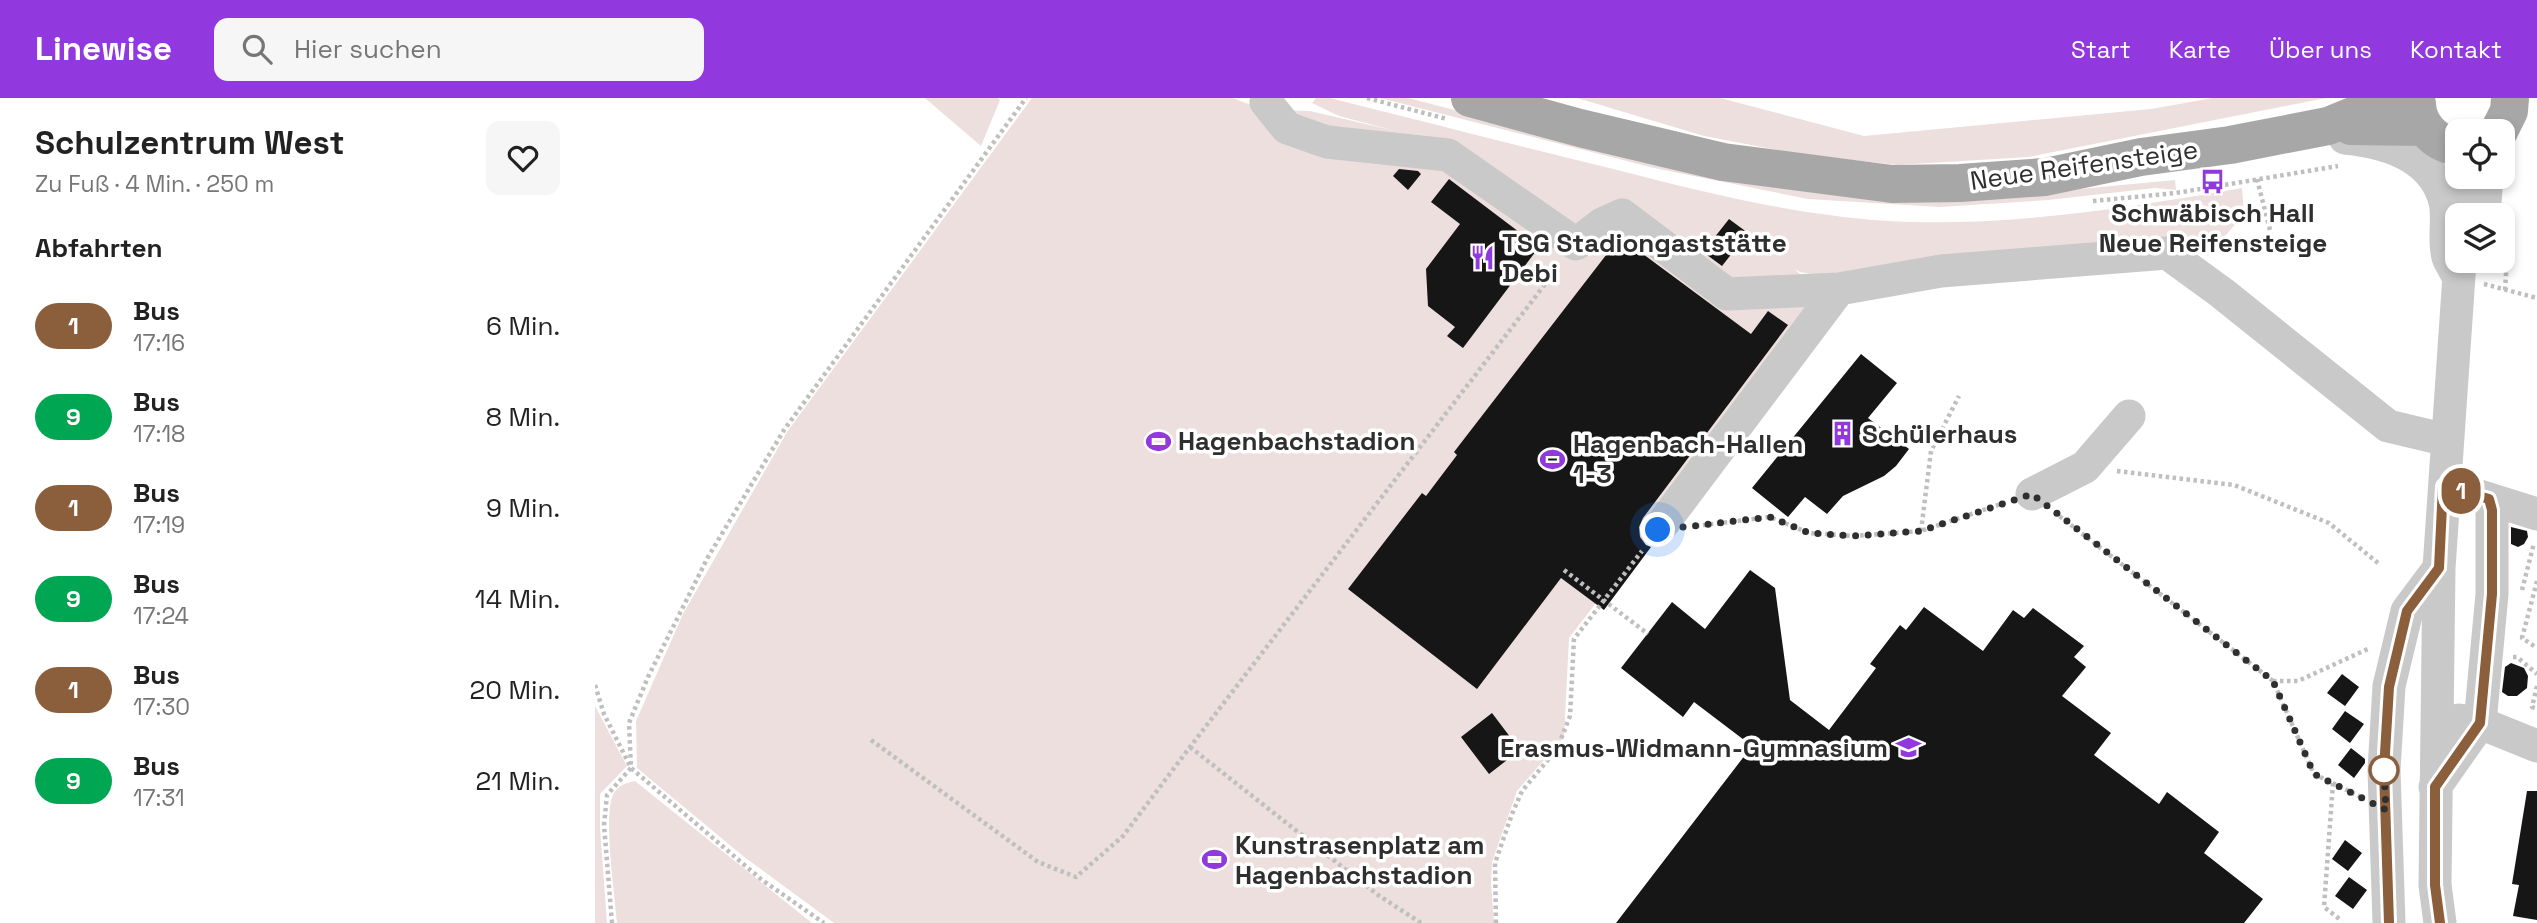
<!DOCTYPE html>
<html lang="de">
<meta charset="utf-8">
<style>
:root{--surface:#fff;--page:#f6f6f6;--text:#222;--muted:#767676;--accent:#9138df}
body{margin:0;font-family:"Space Grotesk",sans-serif;background:var(--page);color:var(--text);height:100vh;display:flex;flex-direction:column;font-size:26px;white-space:nowrap}
*{box-sizing:border-box;margin:0}
p{font-size:23px;color:var(--muted)}
.icon{flex:none;width:38px;height:38px;fill:none;stroke:currentColor;stroke-width:2;stroke-linecap:round;stroke-linejoin:round}
.map{position:relative;flex:1;overflow:hidden}
.sheet{display:flex;flex-direction:column;background:var(--surface);width:595px}
.sheet>*{flex:none}
.badge{padding:0 14px;border-radius:23px;font-size:24px;line-height:46px}
.tools{position:absolute;left:1850px;top:21px;display:grid;gap:14px}
.tools a{display:grid;place-items:center;width:70px;height:70px;border-radius:14px;background:var(--surface);box-shadow:0 4px 10px #0003;font-size:35px}
.you{position:absolute;width:35px;height:35px;margin:-18px;border:5px solid #fff;border-radius:50%;background:#1a73e8;box-shadow:0 0 0 10px #1a73e833}
.map>.badge{position:absolute;translate:-50% -50%;box-shadow:0 0 0 4px #fff}
h2{padding:0 35px;font-size:26px;line-height:63px}
.round{display:grid;place-items:center;flex:none;width:74px;height:74px;border-radius:14px;background:var(--page)}
.head{display:flex;align-items:center;justify-content:space-between;height:119px;padding:0 35px}
h1{font-size:33px;font-weight:600;line-height:52px}
ul{padding:0;list-style:none}
li{display:flex;align-items:center;gap:21px;height:91px;padding:0 35px}
li div{flex:1}
li b{display:block;font-size:26px}
li em{font-style:normal}
li .badge{min-width:77px;font-weight:700;text-align:center}
header{display:flex;align-items:center;gap:42px;box-sizing:border-box;height:98px;padding:0 35px;background:var(--accent);color:#fff}
header strong{font-size:33px}
nav{display:flex;gap:38px;margin-inline-start:auto;font-size:24px}
.search{width:490px;height:63px;background:var(--page);display:flex;align-items:center;gap:18px;box-sizing:border-box;padding:0 24px;border-radius:14px;color:var(--muted);font-size:26px}
main{display:flex;flex:1;min-height:0}
.map>svg:first-child{display:block}
.green{fill:#ecdfde}
.building{fill:#161616}
.lines{fill:none;stroke-linecap:round;stroke-linejoin:round}
.path{stroke:#bfbfbf;stroke-width:4.5;stroke-dasharray:3.5 3.5;stroke-linecap:butt}
.minor{stroke:#c9c9c9;stroke-width:33}
.major{stroke:#a7a7a7;stroke-width:38}
.line-casing{stroke:#fff;stroke-width:16}
.line{stroke:#8b5e3c;stroke-width:10}
.walk{stroke:#2f2f2f;stroke-width:7;stroke-dasharray:0 12.6}
.stop-dot{fill:#fff;stroke:#8b5e3c;stroke-width:3.5}
.labels{text-anchor:middle;stroke-width:7;stroke-linejoin:round;paint-order:stroke}
.street-label{font-size:26px;fill:#2f2f2f;stroke:#fff}
.poi-label{font-size:26px;font-weight:bold;fill:#2f2f2f;stroke:#fff;text-anchor:start}
</style>
<header>
<strong>Linewise</strong>
<div class="search"><svg class="icon" aria-label="search" viewBox="0 0 24 24"><circle cx="10" cy="10" r="6"/><path d="M15 15l6 6"/></svg>Hier suchen</div>
<nav><a>Start</a><a>Karte</a><a>Über uns</a><a>Kontakt</a></nav>
</header>
<main>
<section class="sheet">
<div class="head"><div><h1>Schulzentrum West</h1><p>Zu Fuß · 4 Min. · 250 m</p></div><a class="round"><svg class="icon" aria-label="heart" viewBox="0 0 24 24"><path d="M12 20l-8-8c-3-5 5-10 8-4 3-6 11-1 8 4z"/></svg></a></div>
<h2>Abfahrten</h2>
<ul>
<li><span class="badge" style="background:#8b5e3c;color:#fff">1</span><div><b>Bus</b><p>17:16</p></div><em>6 Min.</em></li>
<li><span class="badge" style="background:#00a651;color:#fff">9</span><div><b>Bus</b><p>17:18</p></div><em>8 Min.</em></li>
<li><span class="badge" style="background:#8b5e3c;color:#fff">1</span><div><b>Bus</b><p>17:19</p></div><em>9 Min.</em></li>
<li><span class="badge" style="background:#00a651;color:#fff">9</span><div><b>Bus</b><p>17:24</p></div><em>14 Min.</em></li>
<li><span class="badge" style="background:#8b5e3c;color:#fff">1</span><div><b>Bus</b><p>17:30</p></div><em>20 Min.</em></li>
<li><span class="badge" style="background:#00a651;color:#fff">9</span><div><b>Bus</b><p>17:31</p></div><em>21 Min.</em></li>
</ul>
</section>
<div class="map">
<svg width="1942" height="825" viewBox="0 0 1942 825">
<rect width="100%" height="100%" fill="#fff"/>
<path class="green" d="M330,0h73l2,2 -19,46z
M437,0h200l33,12 45,1 86,20 -57,-15 -27,-13 4,-5h14c95,24 189,48 283,71 98,25 196,50 297,53 111,3 223,-15 332,-34l2,26 -36,42 -43,-17 -338,38 -27,-5 -5,-3 28,30 -9,21 -245,318 -5,99 -47,54 -25,71 -1,21 3,40h-660l-91,-67 -106,-88 -1,-47 47,-107 104,-182z
M785,0h28l248,64 392,30 127,-12 1,10 -21,-2 -107,12 -108,7 -132,-8 -154,-31z
M982,0h143l144,38 287,-27 62,-11h113l-298,59 -131,8 -104,-12 -89,-17z
M0,608l32,60 -27,28v34l7,95h-12z
M40,683l177,142h-195c-2,-26 -14,-108 -4,-128 5,-10 12,-12 22,-14z"/>
<path class="building" d="M804,71l19,2 3,3 -13,16 -15,-14z
M854,81l90,68 -76,101 -16,-12 8,-9 -27,-21 -2,-37 34,-45 -29,-22z
M1134,121l19,14 -26,33 -19,-14z
M1025,139l131,97 17,-23 20,14 -145,193 -4,9 1,10 6,8 5,2 -47,63 -43,-32 -84,111 -129,-100 74,-96 4,3 31,-41 -3,-3z
M1266,256l36,29 -29,35 41,31 -13,17 -12,10 -41,20 -16,18 -22,-17 -17,20 -36,-29z
M1916,429l16,4 1,6 -4,7 -6,3 -7,-3z
M1155,472l25,18 15,112 39,30 47,-62 -6,-4 30,-39 6,5 18,-23 59,44 30,-41 11,8 9,-10 51,38 -10,11 12,10 -24,29 49,37 -17,22 65,49 8,-12 52,40 -15,21 59,46 -19,24h-628l136,-177 -58,-44 -11,15 -62,-49 51,-66 33,27z
M1916,565l13,5 4,8 -1,12 -10,8h-9l-6,-4 3,-25z
M1747,576l17,13 -14,19 -18,-13z
M1750,613l19,13 -14,19 -18,-14z
M897,615l28,37 -31,24 -28,-37z
M1756,650l14,11v4l-11,15 -16,-13z
M1932,693h10v129l-24,-4 6,-31 -7,-1z
M1750,742l17,13 -14,18 -16,-12z
M1754,779l18,13 -14,19 -18,-13z"/>
<g class="lines">
<path class="path" d="M772,0l80,21
M1662,81l14,55
M1498,103l83,-8 162,-27
M1889,186l53,14
M1910,192l4,-62
M1522,373l117,14 95,38 49,40
M1459,414l219,169 41,93 45,22
M1101,428l74,-9 39,16 44,3 68,-5 86,-29
M1326,433l10,-80 28,-55
M969,472l84,64
M1942,483l-15,57 15,10
M1927,492l12,-47
M1918,559h4l20,17
M1678,583h25l72,-33
M0,587l9,29 27,54 131,112 62,43
M1942,588l-5,21 5,2
M276,642l167,122 38,15 47,-41 67,-89 369,-481
M595,649l188,148 43,28
M1738,685l-9,124 18,14
M17,825l-8,-98 3,-30 24,-27 -2,-45 19,-46 60,-120 76,-127 242,-332
M901,825l-1,-60 17,-49 10,-23 35,-42 13,-33 4,-77 68,-88"/>
<path class="minor" d="M672,0l-1,4 21,26 40,14 121,13 128,89 26,-20 20,-9 105,79 112,-5 102,-18 226,-18 55,40 166,133 59,14
M1750,40c41,4 89,18 100,64 4,17 -2,37 3,55 2,6 7,13 10,19
M1865,79l2,5 3,33
M1889,117l3,-38
M1437,396l53,-27 44,-51
M1878,396l64,20
M1063,432l181,-241
M1864,622l21,3 57,23
M1840,689l45,-64 12,-129v-84l-3,-11
M1794,825l-5,-153 5,-84 18,-75 32,-43
M1845,825l-5,-38 4,-317 21,-307"/>
<path class="major" d="M875,0l110,30 143,34 169,22 68,-1 85,-6 96,-20 89,-12 98,-19 69,-28
M1822,6c1,22 18,39 40,43
M1756,28l74,1
M1904,33l10,-20 1,-13"/>
</g>
<g class="lines">
<defs>
<path id="line" d="M1794,825l-5,-153 5,-83 18,-76 32,-43 4,-82 46,13 3,11v84l-12,129 -45,64v98l5,38"/>
</defs>
<use href="#line" class="line-casing"/>
<use href="#line" class="line"/>
<path class="walk" d="M1063,432l112,-13 39,16 44,3 68,-5 111,-37 241,187 41,93 72,36 -2,-40"/>
</g>
<defs>
<symbol id="bus-bare" viewBox="-9 -9 18 18"><path d="M-5-6H5V4H4V6H2V4H-2V6H-4V4H-5ZM-3.5-4V0h7V-4ZM-3.5 1.2v1.5H-2V1.2ZM2 1.2v1.5H3.5V1.2Z" fill="#9138df" stroke="#fff" stroke-width="2.5" paint-order="stroke"/></symbol>
<symbol id="restaurant-bare" viewBox="-9 -9 18 18"><path d="M-5-6h1v4h1v-4h1v4h1v-4h1v5L-1.5 .5V6h-2V.5L-5-1ZM5-6V6H3V1.5H1.5Q1.5-4 5-6Z" fill="#9138df" stroke="#fff" stroke-width="2.5" paint-order="stroke"/></symbol>
<symbol id="building-bare" viewBox="-9 -9 18 18"><path d="M-4-6H4V6H1V3H-1V6H-4ZM-2.5-4.3h1.7v1.8h-1.7ZM.8-4.3h1.7v1.8H.8ZM-2.5-1h1.7V.8h-1.7ZM.8-1h1.7V.8H.8Z" fill="#9138df" stroke="#fff" stroke-width="2.5" paint-order="stroke"/></symbol>
<symbol id="stadium-bare" viewBox="-9 -9 18 18"><path d="M0-5a6.5 5 0 1 0 0 10a6.5 5 0 1 0 0-10ZM-3.5-1.8h7v3.6h-7Z" fill="#9138df" stroke="#fff" stroke-width="2.5" paint-order="stroke"/></symbol>
<symbol id="school-bare" viewBox="-9 -9 18 18"><path d="M0-5L7-2L0 1L-7-2ZM-4 1L0 2.5L4 1V4Q0 6-4 4Z" fill="#9138df" stroke="#fff" stroke-width="2.5" paint-order="stroke"/></symbol>
</defs>
<g fill-rule="evenodd">
<use href="#bus-bare" x="1600" y="66" width="35" height="35"/>
<use href="#restaurant-bare" x="870" y="142" width="35" height="35"/>
<use href="#building-bare" x="1230" y="318" width="35" height="35"/>
<use href="#stadium-bare" x="546" y="326" width="35" height="35"/>
<use href="#stadium-bare" x="940" y="344" width="35" height="35"/>
<use href="#school-bare" x="1296" y="632" width="35" height="35"/>
<use href="#stadium-bare" x="602" y="744" width="35" height="35"/>
</g>
<circle class="stop-dot" cx="1789" cy="672" r="14"/>
<g class="labels">
<g class="street-label">
<text transform="translate(1489 67) rotate(-8)" y="9">Neue Reifensteige</text>
</g>
<g class="poi-label">
<text x="1618" y="124" text-anchor="middle">Schwäbisch Hall<tspan x="1618" dy="30">Neue Reifensteige</tspan></text>
<text x="907" y="154">TSG Stadiongaststätte<tspan x="907" dy="30">Debi</tspan></text>
<text x="1267" y="345">Schülerhaus</text>
<text x="583" y="352">Hagenbachstadion</text>
<text x="978" y="355">Hagenbach-Hallen<tspan x="978" dy="30">1-3</tspan></text>
<text x="1293" y="659" text-anchor="end">Erasmus-Widmann-Gymnasium</text>
<text x="640" y="756">Kunstrasenplatz am<tspan x="640" dy="30">Hagenbachstadion</tspan></text>
</g>
</g>
</svg>
<div class="tools">
<a><svg class="icon" aria-label="locate" viewBox="0 0 24 24"><circle cx="12" cy="12" r="6"/><path d="M12 2v4M12 18v4M2 12h4M18 12h4"/></svg></a>
<a><svg class="icon" aria-label="layers" viewBox="0 0 24 24"><path d="M12 4l9 5-9 5-9-5zM3 14l9 5 9-5"/></svg></a>
</div>
<div class="you" style="left:1063px;top:432px"></div>
<b class="badge" style="left:1866px;top:393px;background:#8b5e3c;color:#fff">1</b>
</div>
</main>
